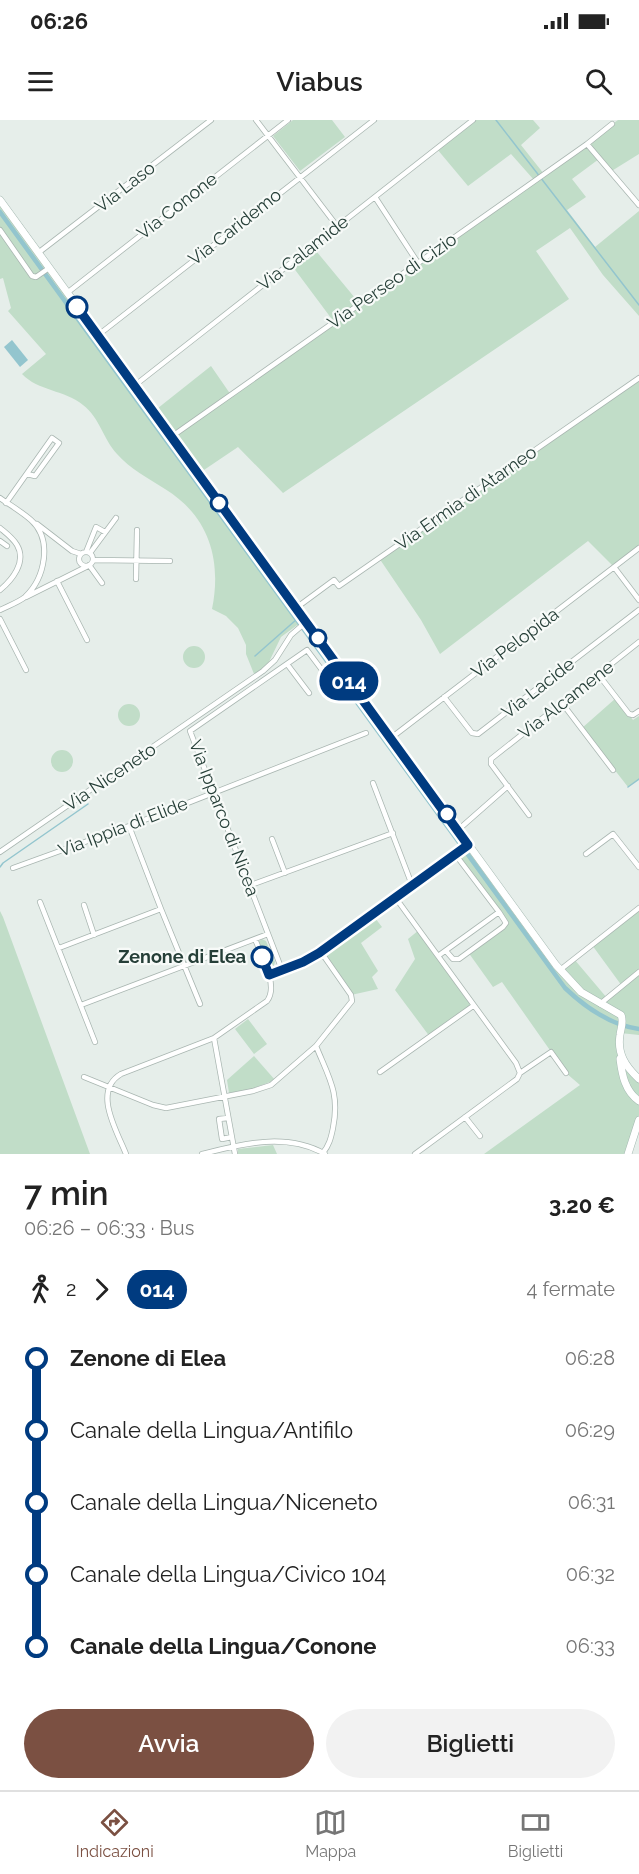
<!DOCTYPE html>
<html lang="it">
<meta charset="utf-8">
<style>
:root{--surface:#fff;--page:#f2f2f2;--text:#222;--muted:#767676;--line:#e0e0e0;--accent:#7b5042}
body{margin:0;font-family:Raleway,sans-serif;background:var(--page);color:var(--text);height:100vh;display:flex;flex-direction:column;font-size:22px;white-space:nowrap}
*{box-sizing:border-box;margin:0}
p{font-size:20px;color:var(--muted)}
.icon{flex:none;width:33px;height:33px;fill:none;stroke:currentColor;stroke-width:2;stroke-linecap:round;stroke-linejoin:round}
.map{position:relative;height:1034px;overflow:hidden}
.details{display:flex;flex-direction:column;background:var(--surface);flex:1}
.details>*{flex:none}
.badge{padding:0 12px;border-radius:20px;font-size:21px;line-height:39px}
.map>.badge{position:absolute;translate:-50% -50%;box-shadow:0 0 0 3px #fff}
.legs{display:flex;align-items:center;gap:9px;height:66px;padding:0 24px;font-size:20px}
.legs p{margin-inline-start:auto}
.headline{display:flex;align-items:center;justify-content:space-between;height:102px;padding:0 24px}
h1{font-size:33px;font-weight:600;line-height:45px}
.action{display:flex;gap:12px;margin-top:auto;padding:12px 24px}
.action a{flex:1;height:69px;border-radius:36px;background:var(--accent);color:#fff;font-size:24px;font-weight:600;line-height:69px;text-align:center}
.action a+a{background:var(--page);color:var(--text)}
ul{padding:0 24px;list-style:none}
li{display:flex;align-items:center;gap:21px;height:72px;font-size:22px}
li i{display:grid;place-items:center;width:9px;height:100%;margin:0 8px;background:currentColor}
li i::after{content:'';width:15px;height:15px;margin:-8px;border:4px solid;border-radius:50%;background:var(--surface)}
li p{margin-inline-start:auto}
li:first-child i{background:linear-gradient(#0000 50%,currentColor 0)}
li:last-child i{background:linear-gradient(currentColor 50%,#0000 0)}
.status{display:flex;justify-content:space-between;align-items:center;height:42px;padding:0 30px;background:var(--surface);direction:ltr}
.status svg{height:16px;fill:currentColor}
header{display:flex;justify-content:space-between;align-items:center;height:78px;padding:0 24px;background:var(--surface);font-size:27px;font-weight:600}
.tabs{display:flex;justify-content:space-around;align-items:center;height:84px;border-top:2px solid var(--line);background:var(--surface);font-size:16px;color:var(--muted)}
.tabs a{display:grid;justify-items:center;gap:3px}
.tabs .on{color:var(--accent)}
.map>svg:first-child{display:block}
.green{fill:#c1ddc8}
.water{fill:#93c5ce}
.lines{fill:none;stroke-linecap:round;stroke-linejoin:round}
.stream{stroke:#93c5ce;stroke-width:1.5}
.canal{stroke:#93c5ce;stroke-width:4.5}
.street-casing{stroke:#a9b6b1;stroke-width:6}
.secondary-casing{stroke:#a5b9b2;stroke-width:8}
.street{stroke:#fff;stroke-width:4.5}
.secondary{stroke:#fff;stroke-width:7}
.line-1-casing{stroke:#fff;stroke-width:14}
.line-1{stroke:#003b80;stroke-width:9}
.stop-1-dot{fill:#fff;stroke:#003b80;stroke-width:3}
.labels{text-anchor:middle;stroke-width:4.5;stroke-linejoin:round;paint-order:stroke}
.street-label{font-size:18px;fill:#263f38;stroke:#f7faf8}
.stop-label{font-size:18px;font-weight:bold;fill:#263f38;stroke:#f7faf8;text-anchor:end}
</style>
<div class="status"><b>06:26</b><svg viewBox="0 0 49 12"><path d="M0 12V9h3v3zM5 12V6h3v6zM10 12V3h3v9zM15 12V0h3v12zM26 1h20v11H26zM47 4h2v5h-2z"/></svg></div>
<header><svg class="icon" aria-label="menu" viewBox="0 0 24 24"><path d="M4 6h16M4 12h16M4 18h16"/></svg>Viabus<svg class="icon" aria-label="search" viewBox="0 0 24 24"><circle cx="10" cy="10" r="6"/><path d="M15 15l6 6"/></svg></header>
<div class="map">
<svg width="639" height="1034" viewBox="0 0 639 1034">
<rect width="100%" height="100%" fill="#e6eeea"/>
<path class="green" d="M293,0h39l13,17 -45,34 -27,-35z
M473,0h60l7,8 -19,17 23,29 74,-54h21v34l-29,18 -11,-13 -27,20 14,18 -19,13 28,37 44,-36v105l-36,-41 -33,-47 -34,23 33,48 -286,194 -45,-46 -40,27 -45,-62 58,-46 20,29 103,-73 -44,-59 22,-17 48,58 174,-124 -23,-26 -43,32 -31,-37z
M0,86l300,413v4l-19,14 -14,29 -13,8 -8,-20v-9l-8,-17 -12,-12 -14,-7c10,-49 -3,-93 -47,-120 -17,-11 -35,-20 -48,-35 -14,-15 -17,-36 -34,-49 -18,-15 -45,-14 -61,-31l24,-20 -38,-43 3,-3 -8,-30 -3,1z
M639,258v170l-25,19 -26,-26 -148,113 -19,-34 -42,-62z
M183 537a11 11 0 1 1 22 0a11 11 0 1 1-22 0Z
M616,578l17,22 6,-4v63l-11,8 -46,-59z
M118 595a11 11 0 1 1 22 0a11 11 0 1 1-22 0Z
M51 641a11 11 0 1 1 22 0a11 11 0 1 1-22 0Z
M468,725l92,125 14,-11 33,39 15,-12 -30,-41 47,-36v126l-19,-2 -1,15 20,31v41l-11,34h-144l96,-69 -14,-12 -64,-91 -9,5 -25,-35 37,-31 -50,-67z
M0,791l3,6 87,237h-90z
M372,794l10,13 -21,16 17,28 -6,6 6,12 -27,6 -30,-43z
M419,810l54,76 -43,31 -35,-47 20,-31 -7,-20z
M262,819l4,2 9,21 -2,6 -5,-1 -10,-25z
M248,899l19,25 -13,10 -19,-25z
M254,936l21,24 -26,10 -20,3 -2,-13z
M273,1025l4,9h-39v-5z"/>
<path class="water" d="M12,220l16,20 -8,7 -16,-20z"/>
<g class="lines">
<path class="stream" d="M496,0l143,185
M255,536l42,-37
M628,667l11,-8
M0,747l3,-4 85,-59"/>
<path class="canal" d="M0,92l565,776c21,20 45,37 74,41"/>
<defs>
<path id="street" d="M256,0l81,106
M587,24l52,61
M375,77l43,66
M0,110l32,46 4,1 13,-9
M38,133l173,-133
M67,173l221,-173
M97,216l277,-216
M134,266l339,-266
M171,317l416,-293 25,-20
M0,378c10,7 22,14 31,22 22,20 14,58 -6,77 -6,5 -17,9 -25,13
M6,383l46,-65 7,5 -24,33 -8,-2
M37,404l35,27 9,3
M0,408c6,5 13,10 17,17 10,17 -5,35 -17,45
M0,421l7,5
M79 439a7 7 0 1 1 14 0a7 7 0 1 1-14 0Z
M86,432l10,-25 9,5
M90,433l26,-35
M93,440l77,1
M89,445l13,18
M614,447l25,33
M136,459l1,-49
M57,461l30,59
M26,477l62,-31
M296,488l38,-28 5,6 300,-208
M0,499l26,51
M287,544l22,29
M598,554l31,40 4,1 6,-4
M444,577l28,36 6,1 161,-124
M562,583l51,67
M391,618l248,-190
M373,663l39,102
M529,695l-38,-51v-5l148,-117
M129,706l32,83 39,95
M458,710l50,-44
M272,719l13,34
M0,732l263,-181 12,-11 16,-25 15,-13
M455,734l44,58
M586,734l27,-20 26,33
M13,748l116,-42 237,-93
M251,765l142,-52
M395,777l121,166 4,10 -3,6 -102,75
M40,782l55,140
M84,785l10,30
M59,828l102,-39
M438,836l61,-44 7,11 -3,4 -44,32h-6l-7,-8
M282,850l-92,-239 117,-81 21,28
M560,850l79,-62
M269,856l37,-15 13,-8 149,-108
M600,884l39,-32
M81,885l187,-71
M214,918l21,116
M316,926c13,32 24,47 17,82 -2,10 -4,18 -11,26
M380,952l93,-66
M520,953l31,-21 15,21
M84,957l69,28 13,3 87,-17 18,-6 45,-39 36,-45 -1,-6 -30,-43
M465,997l15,19
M228,998l-9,1 3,20 10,-2
M126,1034c-9,-23 -34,-63 -5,-80l93,-36 53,-37c12,-15 -6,-46 -12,-62
M202,1034c40,-10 84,-22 123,0"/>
<path id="secondary" d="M0,80l556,765 25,27 40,23c3,7 0,12 -1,20 -3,18 5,31 19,44
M620,939c2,16 5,32 19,42
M628,1034l11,-34"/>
</defs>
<use href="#street" class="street-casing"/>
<use href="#secondary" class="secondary-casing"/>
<use href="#street" class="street"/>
<use href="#secondary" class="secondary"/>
</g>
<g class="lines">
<defs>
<path id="line-1" d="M77,187l391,538 -149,108 -16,9 -34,13 -7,-18"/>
</defs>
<use href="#line-1" class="line-1-casing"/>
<use href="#line-1" class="line-1"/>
</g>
<g class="stop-1-dot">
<circle cx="77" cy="187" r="10"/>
<circle cx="219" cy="383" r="8"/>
<circle cx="318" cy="518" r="8"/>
<circle cx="447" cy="694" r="8"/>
<circle cx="262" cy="837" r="10"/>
</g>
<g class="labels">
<g class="street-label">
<text transform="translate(125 67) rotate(-38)" y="6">Via Laso</text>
<text transform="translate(177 86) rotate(-38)" y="6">Via Conone</text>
<text transform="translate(235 107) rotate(-38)" y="6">Via Caridemo</text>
<text transform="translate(303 133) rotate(-38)" y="6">Via Calamide</text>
<text transform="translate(392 161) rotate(-35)" y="6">Via Perseo di Cizio</text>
<text transform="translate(466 378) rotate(-35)" y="6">Via Ermia di Atarneo</text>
<text transform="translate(515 523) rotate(-37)" y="6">Via Pelopida</text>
<text transform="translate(538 568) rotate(-38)" y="6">Via Lacide</text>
<text transform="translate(566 580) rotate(-38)" y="6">Via Alcamene</text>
<text transform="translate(110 657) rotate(-34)" y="6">Via Niceneto</text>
<text transform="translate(224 698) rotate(69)" y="6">Via Ipparco di Nicea</text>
<text transform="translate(123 707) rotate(-21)" y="6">Via Ippia di Elide</text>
</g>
<g class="stop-label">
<text x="246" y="843">Zenone di Elea</text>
</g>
</g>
</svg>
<b class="badge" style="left:349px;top:561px;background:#003b80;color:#fff">014</b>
</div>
<section class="details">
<div class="headline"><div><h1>7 min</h1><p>06:26 – 06:33 · Bus</p></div><b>3.20 €</b></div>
<div class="legs"><svg class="icon" aria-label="walk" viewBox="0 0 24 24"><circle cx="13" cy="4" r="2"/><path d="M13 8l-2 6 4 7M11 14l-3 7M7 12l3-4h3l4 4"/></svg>2<svg class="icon" aria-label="forward" viewBox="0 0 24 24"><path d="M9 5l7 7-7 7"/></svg><b class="badge" style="background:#003b80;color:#fff">014</b><p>4 fermate</p></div>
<ul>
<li><i style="color:#003b80"></i><b>Zenone di Elea</b><p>06:28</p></li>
<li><i style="color:#003b80"></i><span>Canale della Lingua/Antifilo</span><p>06:29</p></li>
<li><i style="color:#003b80"></i><span>Canale della Lingua/Niceneto</span><p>06:31</p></li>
<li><i style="color:#003b80"></i><span>Canale della Lingua/Civico 104</span><p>06:32</p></li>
<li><i style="color:#003b80"></i><b>Canale della Lingua/Conone</b><p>06:33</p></li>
</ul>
<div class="action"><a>Avvia</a><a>Biglietti</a></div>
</section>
<nav class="tabs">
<a class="on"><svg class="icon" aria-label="directions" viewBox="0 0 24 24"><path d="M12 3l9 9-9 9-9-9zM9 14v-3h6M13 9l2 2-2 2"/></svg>Indicazioni</a>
<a><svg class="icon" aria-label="map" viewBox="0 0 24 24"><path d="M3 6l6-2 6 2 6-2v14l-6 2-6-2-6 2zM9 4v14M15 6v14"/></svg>Mappa</a>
<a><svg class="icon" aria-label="tickets" viewBox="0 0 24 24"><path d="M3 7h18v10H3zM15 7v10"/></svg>Biglietti</a>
</nav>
